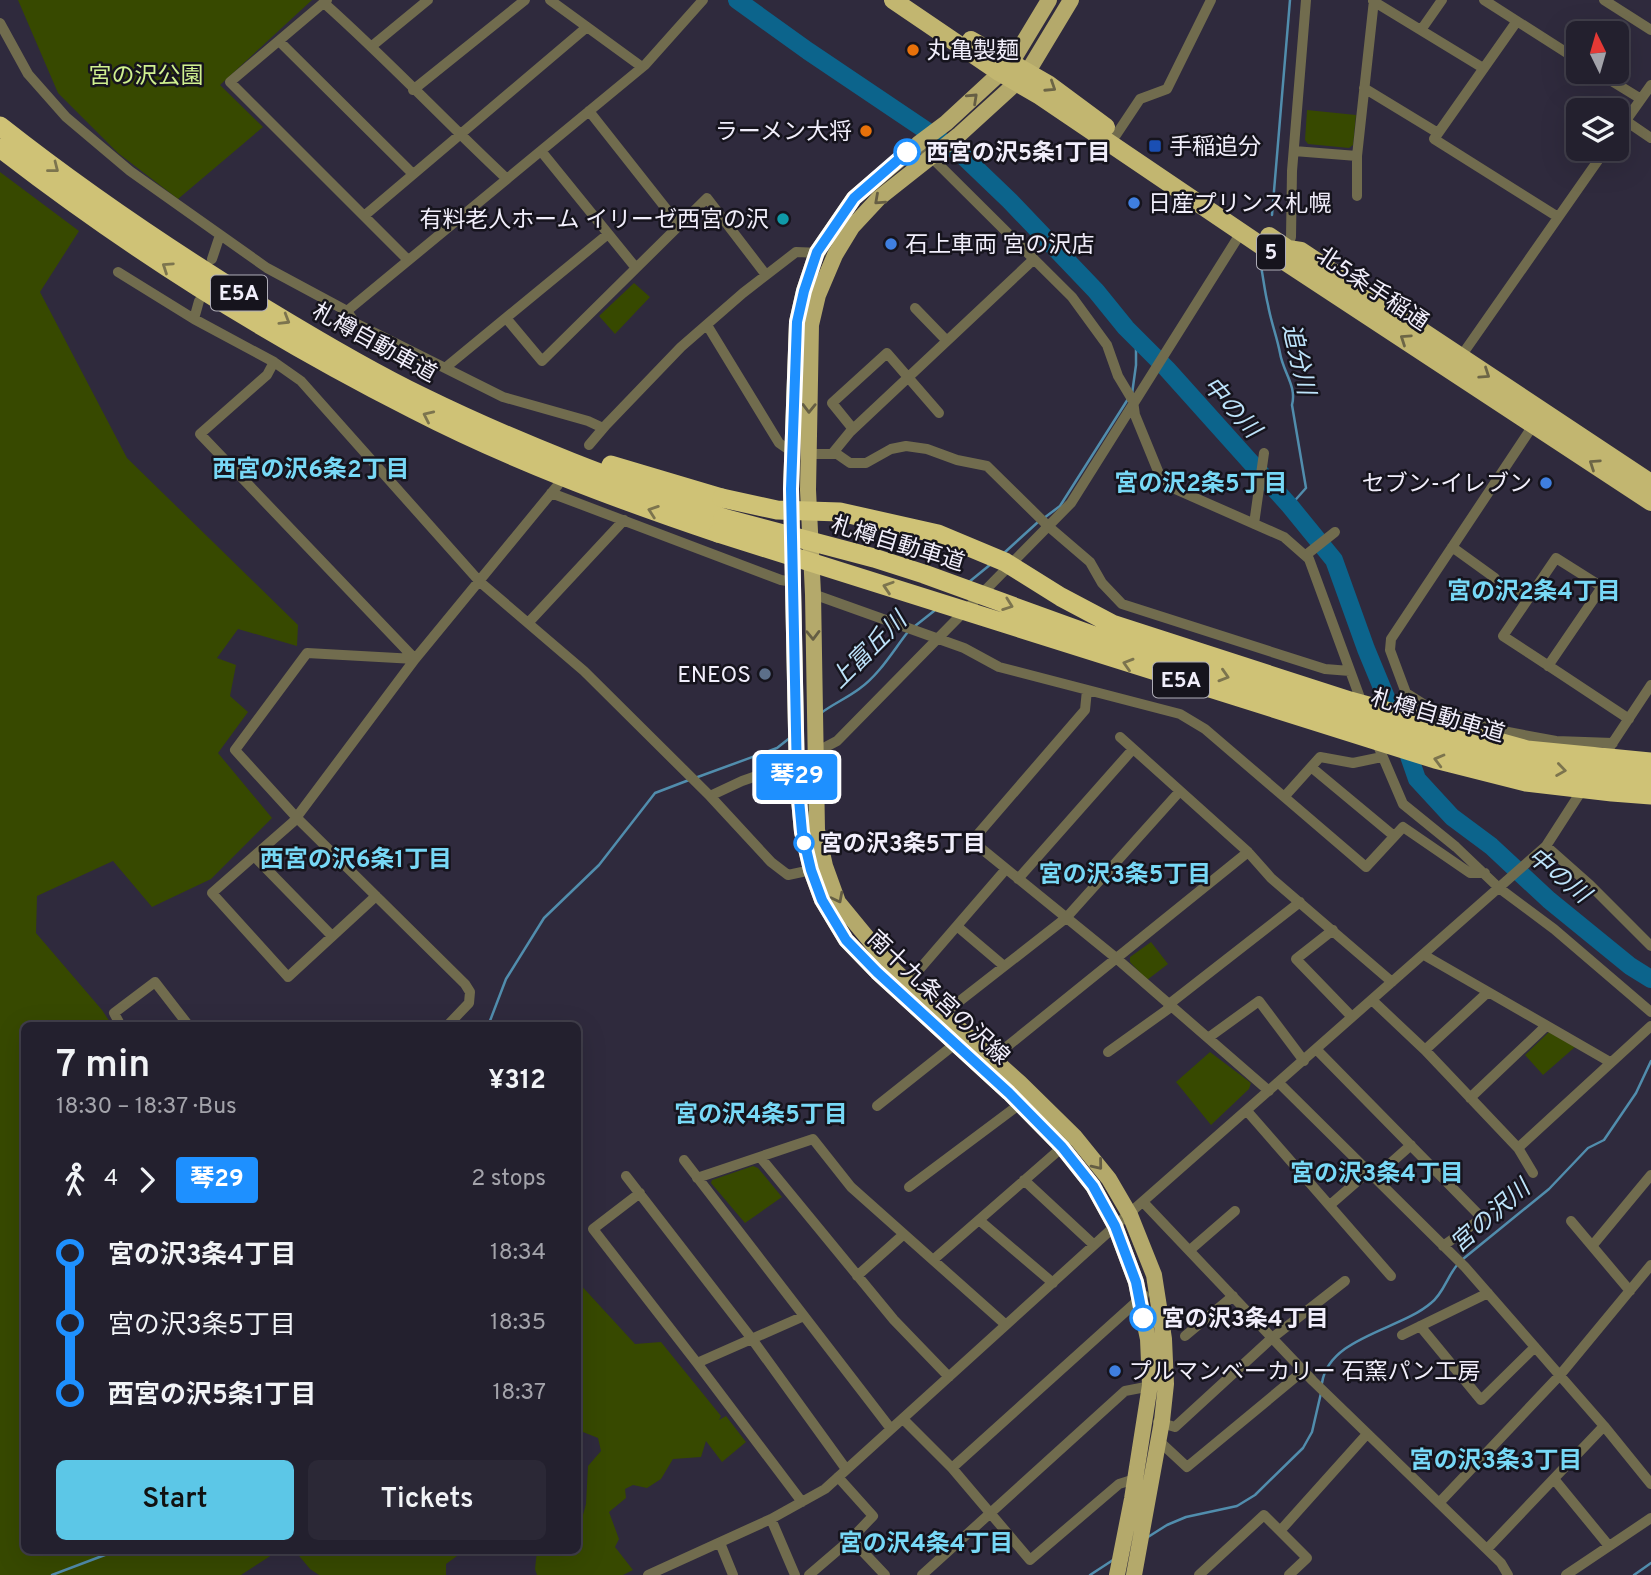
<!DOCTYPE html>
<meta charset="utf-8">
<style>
:root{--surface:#23202e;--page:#2b2836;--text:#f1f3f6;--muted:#a3a3aa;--line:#403e4a;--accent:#5cc7e7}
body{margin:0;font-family:Overpass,"Noto Sans JP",sans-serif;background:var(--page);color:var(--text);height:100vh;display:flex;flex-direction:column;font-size:26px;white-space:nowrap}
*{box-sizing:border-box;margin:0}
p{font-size:23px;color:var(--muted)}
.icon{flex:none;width:38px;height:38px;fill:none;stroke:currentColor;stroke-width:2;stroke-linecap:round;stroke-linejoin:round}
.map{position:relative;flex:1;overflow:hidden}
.sheet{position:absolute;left:21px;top:1022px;width:560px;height:532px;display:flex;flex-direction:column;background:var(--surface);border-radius:10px;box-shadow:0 7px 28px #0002,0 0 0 2px var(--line)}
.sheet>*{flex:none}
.badge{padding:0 14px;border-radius:5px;font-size:24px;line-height:46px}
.needle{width:46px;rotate:355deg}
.buttons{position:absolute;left:1566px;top:21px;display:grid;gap:14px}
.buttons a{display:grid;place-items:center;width:63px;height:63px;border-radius:10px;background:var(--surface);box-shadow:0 7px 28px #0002,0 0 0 2px var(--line);font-size:35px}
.map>.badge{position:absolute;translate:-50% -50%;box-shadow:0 0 0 4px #fff}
.legs{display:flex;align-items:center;gap:10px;height:77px;padding:0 35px;font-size:23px}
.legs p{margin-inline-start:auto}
.headline{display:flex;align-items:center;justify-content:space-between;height:119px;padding:0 35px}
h1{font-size:38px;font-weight:600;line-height:52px}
.action{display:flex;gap:14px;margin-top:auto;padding:14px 35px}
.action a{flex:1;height:80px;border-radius:10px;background:var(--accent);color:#111;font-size:28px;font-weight:600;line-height:80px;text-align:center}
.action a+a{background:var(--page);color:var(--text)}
ul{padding:0 35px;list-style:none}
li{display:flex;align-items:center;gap:24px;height:70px;font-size:26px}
li i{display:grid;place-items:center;width:10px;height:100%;margin:0 9px;background:currentColor}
li i::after{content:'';width:18px;height:18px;margin:-9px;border:5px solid;border-radius:50%;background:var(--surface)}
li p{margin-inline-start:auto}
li:first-child i{background:linear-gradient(#0000 50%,currentColor 0)}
li:last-child i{background:linear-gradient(currentColor 50%,#0000 0)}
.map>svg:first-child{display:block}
.green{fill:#374900}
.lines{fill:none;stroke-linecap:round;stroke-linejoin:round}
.stream{stroke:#518dad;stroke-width:2.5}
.river{stroke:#0c648c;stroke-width:18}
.minor{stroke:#716c4e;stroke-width:10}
.primary{stroke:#b4a96b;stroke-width:16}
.trunk{stroke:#c2b670;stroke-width:18}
.motorway{stroke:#cfc276;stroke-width:19}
.motorway-bridge{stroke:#cfc276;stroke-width:19}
.oneway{stroke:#6c6546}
.oneway2{stroke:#655e44}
.oneway3{stroke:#7c744e}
.line-1-casing{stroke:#fff;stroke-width:16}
.line-1{stroke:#1e90ff;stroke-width:10}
.food-dot{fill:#e8710a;stroke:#16141d;stroke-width:2.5}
.transit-dot{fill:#1a4fb4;stroke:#16141d;stroke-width:2.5}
.stop-1-dot{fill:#fff;stroke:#1e90ff;stroke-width:3.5}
.shop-dot{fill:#3f7fe0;stroke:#16141d;stroke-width:2.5}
.culture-dot{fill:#0f9aa8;stroke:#16141d;stroke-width:2.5}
.service-dot{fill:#5c6f8a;stroke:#16141d;stroke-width:2.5}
.labels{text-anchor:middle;stroke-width:5;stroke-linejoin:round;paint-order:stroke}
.shield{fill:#16141d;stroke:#afadb8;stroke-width:2}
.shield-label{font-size:21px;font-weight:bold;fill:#f1eefb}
.poi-label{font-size:23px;fill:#f1eefb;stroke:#16141d;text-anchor:start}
.park-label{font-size:23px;fill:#d0f190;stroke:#16141d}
.stop-label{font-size:23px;font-weight:bold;fill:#f1eefb;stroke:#16141d;text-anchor:start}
.street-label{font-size:23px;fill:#f1eefb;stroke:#16141d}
.water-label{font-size:24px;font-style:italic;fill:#bde3fa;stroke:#16141d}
.neighbourhood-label{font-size:24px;font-weight:bold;fill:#77d8f6;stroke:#16141d}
</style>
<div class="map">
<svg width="1651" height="1575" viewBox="0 0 1651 1575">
<rect width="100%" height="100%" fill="#2f2a3d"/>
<path class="green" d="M18,0h294l-92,85 43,42 -85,72 -60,-46 -60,-60z
M1307,110l49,5 -3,30 -4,3 -41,-4 -3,-4z
M0,172l79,59 -39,61 87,166 171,167 -1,21 -59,-17 -21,29 19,7 -6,31 18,16 -30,41 54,65 -61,61 -59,28 -39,-46 -76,35 -1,37 66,77 10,15 -88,1v524l263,1 -12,2 -34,22h-241z
M634,283l16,14 -35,37 -16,-18z
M1151,942l17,22 -21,16 -17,-18v-5z
M1549,1032l26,15 -32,28 -18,-20z
M1210,1052l41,31 -2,6 -38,36 -35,-43z
M753,1166l5,2 24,29 -37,26 -34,-40 1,-3z
M578,1282l57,62 26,-2 60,74 -2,4 7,-4 20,26 -24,20 -16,-21 -5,16 -28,2 -12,20 -14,9 -14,-3 -8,4 1,9 -17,14 10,27 -4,8 18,23 -10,5h-86l-2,-6 2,-18 41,-1v-17l8,-29 2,-38 13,-15 -3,-13 -20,-8z
M295,1551h169l-18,13v11h-127l-9,-6z"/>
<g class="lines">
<path class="stream" d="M1272,215l18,-215
M1259,257c4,16 5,32 9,48 3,17 9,32 12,48 3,19 17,33 12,52l14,83 -16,18
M1132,394l4,-29v-28
M1044,518l16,-12 68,-107
M1004,553l34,-31
M969,582l22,-18
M915,626l19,-15
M821,713c12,-9 26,-15 38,-24 20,-14 34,-38 48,-56
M695,778l82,-30 14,-11
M488,1026l18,-47 38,-61 55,-53 56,-72 34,-13
M1463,1259l86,-70 39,-41 16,-8 32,-47 15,-32
M1322,1383c7,-46 78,-53 109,-80 13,-10 16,-27 27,-39
M1148,1537l19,-12 19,-8 51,-11 18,-11 48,-47 9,-16 9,-39
M52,1575l66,-25
M1090,1575l23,-15
M1634,1575l17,-12"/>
<path class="river" d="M737,0l71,51 153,103 49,47 86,90 30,37 41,41 123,137 44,54 32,89 36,87 15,43 35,38 39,29 58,54 81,66 21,13"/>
<path class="minor" d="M327,0l-97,82 178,178
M550,0l92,67
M1484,0l94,60
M1604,0l47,30
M1373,1l110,67
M324,3c63,56 121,118 183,176
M1517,21l-83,118 124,78
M0,23l28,51 38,43 64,54 137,97 80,43 8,12 148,74 85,24 15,7
M1421,30l21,-30
M279,41l134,133
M372,46l56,-46
M1597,72l44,27
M1364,88l74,45
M413,90l112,-90
M589,111l90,114
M1626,121l25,17
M1617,133l34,-48
M1116,135l24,-36 27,-10 44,-89
M918,144l154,153 35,48 11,31 15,25 2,14 25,61 15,13 109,48 25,22 54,147
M541,151l95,117
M1294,151l63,5
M1357,196v-40l17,-156
M364,216l223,-189
M1286,251l5,-14 1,-66 14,-171
M212,259l8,-24
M118,272l76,47 80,43 27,19 179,201 104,89 126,125 61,66 17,13 28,-6
M915,308l32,33
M347,311l298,-246 58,-65
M506,318l36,43 165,-163 59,77
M194,319l5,-18
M707,325l72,118 13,9
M274,362l-7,13 -67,59 215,225
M1457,362l149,-213
M445,368l163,-134
M1534,424l-143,215 -1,11 16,43 22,14 80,25 48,9 57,2
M853,429l-21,-26 55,-50 52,60
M589,445l17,-20 75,-78 62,-54 53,-41 25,1
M808,454h29l13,9h16l25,-14 15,-3 21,3 30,11 30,6 61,60 42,36 12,21 20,21 203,65 25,2
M832,454l18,-22 184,-173
M551,493l230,87 12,2
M1254,524l10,-71
M1452,547l43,31
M1306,555l29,-23
M1506,586l22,13
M813,594l151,54 35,19 181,47 25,15 161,138 37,-40 67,46h15
M529,622l95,-102
M415,659l-108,-6 -72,97 61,67 169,167 5,8 -1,11 -22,23
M1548,666l54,-79 -46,-29 -53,78 55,36 71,47
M1087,690l-2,20 -113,131 144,117 153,133
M1120,737l128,115 23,26 121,104
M1376,741l27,63 53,43 43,41 55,41 97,83
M1602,759l49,-74
M1311,767l83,69
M710,796l32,-15 55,-19 40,-21 234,-238 171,-272
M1285,796l35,-39 33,6 29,-6
M1546,846l44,39 61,61
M254,856l78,80
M1018,879l115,-130
M376,896l-88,81 -76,-84 81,-71 122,-163 143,-174
M958,927l46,39
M1333,930l-37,29 56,58
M1424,955l186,107
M905,986l101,-117
M1372,1000l53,50 93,98 15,25
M1168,1005l132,-103
M938,1018l128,-100 114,-127
M121,1026l-7,-13 41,-31 34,44
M1208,1038l51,-37 45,60
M1316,1049l166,169 -39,28
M1425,1050l63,-58
M1108,1052l63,-45
M989,1061l259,-209
M1279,1083l186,184 139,159 47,58
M1470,1098l76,-72
M877,1106l78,-62
M1247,1111l144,165
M1518,1148l133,-122
M760,1157l134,163 55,57
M684,1160l207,269
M626,1176l126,163 94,130
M1375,1177l36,-32
M697,1178l116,-39 38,48 155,138
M1024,1180l70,65
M909,1187l115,-86
M640,1193l-47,36 104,134 105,139
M1144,1203l169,178 188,182 7,12
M1330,1205l39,-34
M979,1220l74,63
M1571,1221l59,70
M1592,1246l59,-71
M1190,1250l45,-39
M933,1260l134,-117
M857,1276l47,-42
M1420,1326l61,74 54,-53
M1402,1335l86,-42
M1185,1336l48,-40
M697,1363l107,-47
M903,1419l49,49 78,92 89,-76 19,-6
M1158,1422l17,5 97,-89 73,-57
M1159,1441l28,26 116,-96
M952,1468l192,-173
M838,1477l35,39 -22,23
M1554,1479l55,67
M1439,1503l121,-128 91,-110
M771,1519l24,56
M1280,1531l87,-97
M720,1543l13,32
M1487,1549l117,-123
M648,1575l123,-56 54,-30 290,-263 431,-380 38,-59
M809,1575l42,-36 34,36
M922,1575l203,-184 31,-6
M1199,1575l65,-60 43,43 -18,17
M1566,1575l85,-57"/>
<path class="primary" d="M1049,0l-38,63 -65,60 -28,21 -64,54 -37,54 -13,39 -7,31 -6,167 6,289 5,54 9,38 11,30 24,40 31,32 132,121 53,54 31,39 22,40 21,56 12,57 2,46 -18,114 -15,76
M1071,0l-44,73 -67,61 -81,64 -27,29 -17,28 -17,40 -7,30 -3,165 5,104 4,236 8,36 13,36 23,28 34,41 125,112 55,54 34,42 21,36 24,60 10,64 2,45 -4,37 -28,154"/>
<path class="trunk" d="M893,0l106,72 41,24 226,153 385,253
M971,40l77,44 58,43
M1269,236l19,13 13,2 350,232"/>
<path class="motorway" d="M0,126c85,67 174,127 266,183 51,31 103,62 157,88 98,48 198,85 300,121
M0,148c129,100 267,187 413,261 97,50 201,89 305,124
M611,465l111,33"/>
<path class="motorway-bridge" d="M722,498l55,12 63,2 98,22 67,28 56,35 51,27 238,77 177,49 124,12
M723,518l151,40 50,16 173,63 392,120 107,18 55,4
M718,533l717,226 91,23 86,10 39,3"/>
</g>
<defs><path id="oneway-chevron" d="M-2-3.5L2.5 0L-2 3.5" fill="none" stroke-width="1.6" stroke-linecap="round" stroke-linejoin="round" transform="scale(1.75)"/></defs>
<g class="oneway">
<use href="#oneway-chevron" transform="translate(1051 87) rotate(33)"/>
<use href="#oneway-chevron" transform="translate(1405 339) rotate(-146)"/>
<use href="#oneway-chevron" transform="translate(1485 374) rotate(34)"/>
<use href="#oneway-chevron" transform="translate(1594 464) rotate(-146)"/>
</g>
<g class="oneway2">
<use href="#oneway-chevron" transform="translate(973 98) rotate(-43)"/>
<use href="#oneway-chevron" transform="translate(879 200) rotate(138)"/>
<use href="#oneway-chevron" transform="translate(809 408) rotate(91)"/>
<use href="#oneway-chevron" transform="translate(813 635) rotate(89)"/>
<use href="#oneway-chevron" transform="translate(838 898) rotate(63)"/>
<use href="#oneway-chevron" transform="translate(1098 1165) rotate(51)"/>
</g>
<g class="oneway3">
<use href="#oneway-chevron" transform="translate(54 168) rotate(38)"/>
<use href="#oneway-chevron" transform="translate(167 267) rotate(-146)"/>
<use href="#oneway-chevron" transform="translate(285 320) rotate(31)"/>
<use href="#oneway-chevron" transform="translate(428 416) rotate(-155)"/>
<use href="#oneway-chevron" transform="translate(653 511) rotate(-161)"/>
<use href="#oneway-chevron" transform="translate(888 587) rotate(-162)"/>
<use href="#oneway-chevron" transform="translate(1008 605) rotate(20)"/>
<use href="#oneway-chevron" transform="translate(1128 664) rotate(-163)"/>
<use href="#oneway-chevron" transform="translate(1224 676) rotate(17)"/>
<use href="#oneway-chevron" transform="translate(1439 760) rotate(-165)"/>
<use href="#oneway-chevron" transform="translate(1561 770) rotate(8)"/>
</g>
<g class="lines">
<defs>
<path id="line-1" d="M907,152l-53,46 -37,54 -13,39 -7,31 -6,167 6,289 5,54 9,38 11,30 24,40 31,32 132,121 53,54 31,39 22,40 21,56 7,36"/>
</defs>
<use href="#line-1" class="line-1-casing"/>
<use href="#line-1" class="line-1"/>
</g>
<g class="food-dot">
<circle cx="913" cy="50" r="7"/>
<circle cx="866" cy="131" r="7"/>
</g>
<rect class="transit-dot" x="1148" y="139" width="14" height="14" rx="3.5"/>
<g class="stop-1-dot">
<circle cx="907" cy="152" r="12"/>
<circle cx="804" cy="843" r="9"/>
<circle cx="1143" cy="1318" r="12"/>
</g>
<g class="shop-dot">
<circle cx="1134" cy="203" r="7"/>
<circle cx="891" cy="244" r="7"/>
<circle cx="1546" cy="483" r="7"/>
<circle cx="1115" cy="1371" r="7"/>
</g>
<circle class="culture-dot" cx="783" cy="219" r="7"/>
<circle class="service-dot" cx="765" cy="674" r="7"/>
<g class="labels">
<g class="shield">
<rect x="1257" y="234.5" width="28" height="35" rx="5"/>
<rect x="211" y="275.5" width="56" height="35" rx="5"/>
<rect x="1153" y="662.5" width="56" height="35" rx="5"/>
</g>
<g class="shield-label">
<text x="1271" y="259">5</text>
<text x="239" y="300">E5A</text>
<text x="1181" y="687">E5A</text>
</g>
<g class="poi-label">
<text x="927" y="58">丸亀製麺</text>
<text x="852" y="139" text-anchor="end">ラーメン大将</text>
<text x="1169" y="154">手稲追分</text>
<text x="1148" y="211">日産プリンス札幌</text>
<text x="769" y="227" text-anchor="end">有料老人ホーム イリーゼ西宮の沢</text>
<text x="905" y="252">石上車両 宮の沢店</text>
<text x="1532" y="491" text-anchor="end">セブン-イレブン</text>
<text x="751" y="682" text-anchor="end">ENEOS</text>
<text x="1129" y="1379">プルマンベーカリー 石窯パン工房</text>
</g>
<g class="park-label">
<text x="146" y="83">宮の沢公園</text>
</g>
<g class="stop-label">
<text x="926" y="160">西宮の沢5条1丁目</text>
<text x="820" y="851">宮の沢3条5丁目</text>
<text x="1162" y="1326">宮の沢3条4丁目</text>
</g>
<g class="street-label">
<text transform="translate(1373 288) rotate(34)" y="8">北5条手稲通</text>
<text transform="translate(375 342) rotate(29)" y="8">札樽自動車道</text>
<text transform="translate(898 543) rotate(17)" y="8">札樽自動車道</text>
<text transform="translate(1438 715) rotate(16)" y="8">札樽自動車道</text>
<text transform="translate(939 997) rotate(43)" y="8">南十九条宮の沢線</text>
</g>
<g class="water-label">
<text transform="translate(1299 359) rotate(77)" y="8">追分川</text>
<text transform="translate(1232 407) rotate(48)" y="8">中の川</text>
<text transform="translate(868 650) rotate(-45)" y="8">上富丘川</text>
<text transform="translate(1559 875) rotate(39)" y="8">中の川</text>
<text transform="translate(1490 1216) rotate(-41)" y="8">宮の沢川</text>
</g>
<g class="neighbourhood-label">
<text x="311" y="477">西宮の沢6条2丁目</text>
<text x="1201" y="491">宮の沢2条5丁目</text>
<text x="1534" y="599">宮の沢2条4丁目</text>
<text x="356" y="867">西宮の沢6条1丁目</text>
<text x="1125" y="882">宮の沢3条5丁目</text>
<text x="761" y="1122">宮の沢4条5丁目</text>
<text x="1377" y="1181">宮の沢3条4丁目</text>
<text x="1496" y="1468">宮の沢3条3丁目</text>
<text x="926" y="1551">宮の沢4条4丁目</text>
</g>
</g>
</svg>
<div class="buttons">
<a><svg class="needle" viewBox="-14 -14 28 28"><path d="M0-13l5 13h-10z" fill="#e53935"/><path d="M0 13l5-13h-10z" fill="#a3a3aa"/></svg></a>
<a><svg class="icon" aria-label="layers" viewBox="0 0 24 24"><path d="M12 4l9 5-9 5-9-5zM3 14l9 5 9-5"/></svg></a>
</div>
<b class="badge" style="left:797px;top:777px;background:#1e90ff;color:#fff">琴29</b>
<section class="sheet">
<div class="headline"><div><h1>7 min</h1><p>18:30 – 18:37 · Bus</p></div><b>¥312</b></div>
<div class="legs"><svg class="icon" aria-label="walk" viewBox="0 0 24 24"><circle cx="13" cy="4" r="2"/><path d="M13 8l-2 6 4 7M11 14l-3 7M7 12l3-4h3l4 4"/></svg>4<svg class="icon" aria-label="forward" viewBox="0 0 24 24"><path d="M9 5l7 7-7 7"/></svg><b class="badge" style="background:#1e90ff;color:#fff">琴29</b><p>2 stops</p></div>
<ul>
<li><i style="color:#1e90ff"></i><b>宮の沢3条4丁目</b><p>18:34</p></li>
<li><i style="color:#1e90ff"></i><span>宮の沢3条5丁目</span><p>18:35</p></li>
<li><i style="color:#1e90ff"></i><b>西宮の沢5条1丁目</b><p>18:37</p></li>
</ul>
<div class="action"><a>Start</a><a>Tickets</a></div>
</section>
</div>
